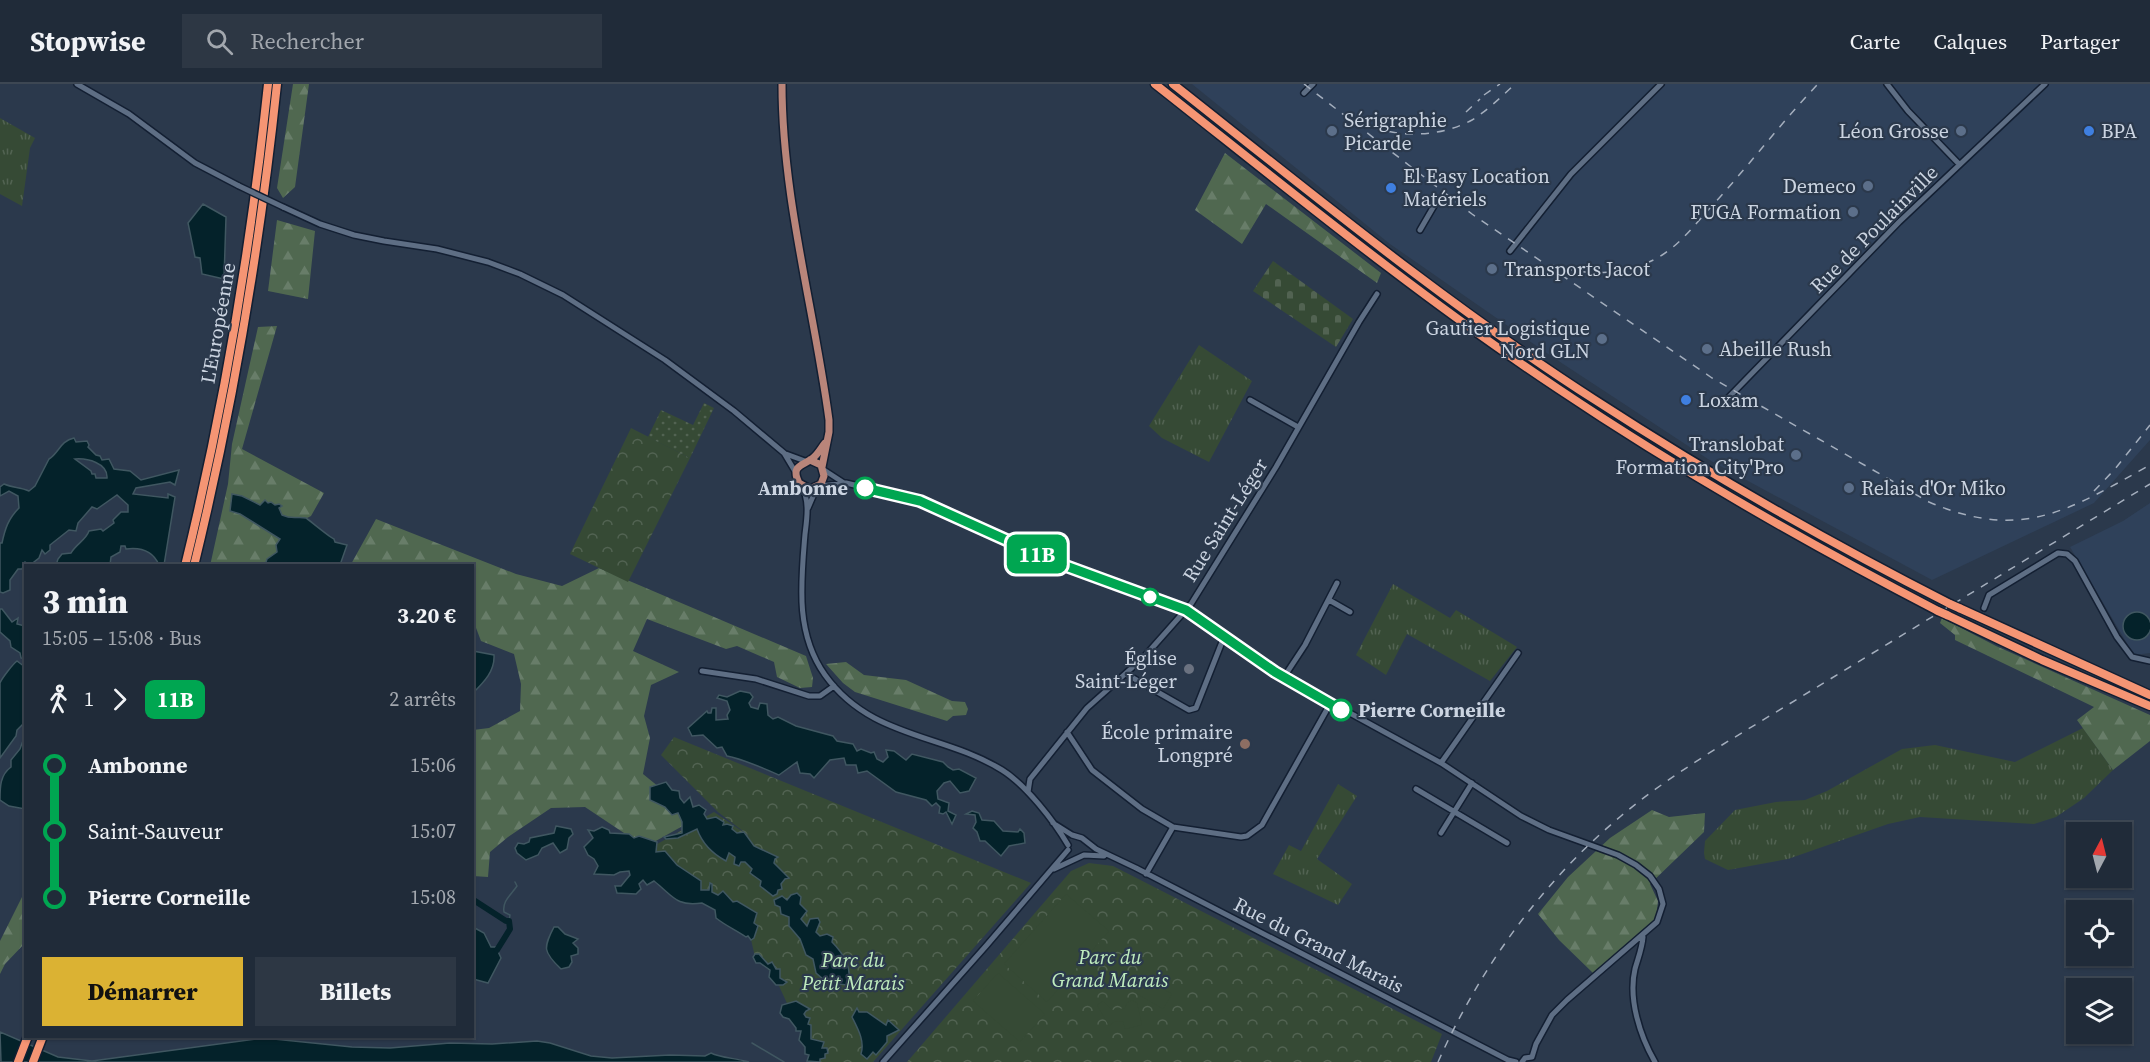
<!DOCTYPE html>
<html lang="fr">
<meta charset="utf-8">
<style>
:root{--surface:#202b39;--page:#2d3744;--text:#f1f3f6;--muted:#a2a7ae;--line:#3d4753;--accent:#dbb233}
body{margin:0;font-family:"Source Serif 4",serif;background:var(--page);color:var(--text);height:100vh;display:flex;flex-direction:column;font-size:22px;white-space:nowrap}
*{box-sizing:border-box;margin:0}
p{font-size:20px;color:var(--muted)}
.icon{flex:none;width:33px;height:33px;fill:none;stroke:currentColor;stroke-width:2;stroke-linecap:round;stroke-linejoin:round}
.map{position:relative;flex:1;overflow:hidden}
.drawer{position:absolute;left:24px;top:480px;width:450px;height:474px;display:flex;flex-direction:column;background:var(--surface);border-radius:0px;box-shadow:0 2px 4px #0004,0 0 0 2px var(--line)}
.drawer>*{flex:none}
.badge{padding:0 12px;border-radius:9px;font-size:21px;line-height:39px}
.needle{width:39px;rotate:7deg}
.fabs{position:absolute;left:2066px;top:738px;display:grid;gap:12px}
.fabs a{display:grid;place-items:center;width:66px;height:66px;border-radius:0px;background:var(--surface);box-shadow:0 2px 4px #0004,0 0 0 2px var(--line);font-size:30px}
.map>.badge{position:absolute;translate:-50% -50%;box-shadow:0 0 0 3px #fff}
.legs{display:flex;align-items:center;gap:9px;height:66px;padding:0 18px;font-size:20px}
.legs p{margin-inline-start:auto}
.overview{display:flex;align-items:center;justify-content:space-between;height:102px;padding:0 18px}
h1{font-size:33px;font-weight:800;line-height:45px}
.primary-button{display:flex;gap:12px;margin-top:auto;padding:12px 18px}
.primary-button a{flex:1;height:69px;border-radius:0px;background:var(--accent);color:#111;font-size:24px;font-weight:800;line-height:69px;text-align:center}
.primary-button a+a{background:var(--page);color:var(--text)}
ul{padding:0 18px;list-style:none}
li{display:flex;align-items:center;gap:21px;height:66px;font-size:22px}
li i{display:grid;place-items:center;width:9px;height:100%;margin:0 8px;background:currentColor}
li i::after{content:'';width:15px;height:15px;margin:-8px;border:4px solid;border-radius:50%;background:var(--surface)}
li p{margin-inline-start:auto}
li:first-child i{background:linear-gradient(#0000 50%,currentColor 0)}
li:last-child i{background:linear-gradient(currentColor 50%,#0000 0)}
header{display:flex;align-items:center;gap:36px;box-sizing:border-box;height:84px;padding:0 30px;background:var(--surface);border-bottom:2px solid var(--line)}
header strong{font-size:28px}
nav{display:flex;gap:33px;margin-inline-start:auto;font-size:21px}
.search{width:420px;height:54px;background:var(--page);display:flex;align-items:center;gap:15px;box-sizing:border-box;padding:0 21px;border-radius:0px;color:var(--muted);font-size:22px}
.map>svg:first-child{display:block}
.built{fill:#2f415a}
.grass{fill:url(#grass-tufts)}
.forest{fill:url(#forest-firs)}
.cemetery{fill:url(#cemetery-stones)}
.park{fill:url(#park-crowns)}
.garden{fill:url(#garden-dots)}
.pitch{fill:#364a35}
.water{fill:#04222a;stroke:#405761;stroke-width:1.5;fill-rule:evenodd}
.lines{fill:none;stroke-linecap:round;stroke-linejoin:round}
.stream{stroke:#405761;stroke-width:1.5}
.canal{stroke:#04222a;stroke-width:6}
.minor-casing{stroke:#131f32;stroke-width:8}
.major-casing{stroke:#131f32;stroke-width:10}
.highway-casing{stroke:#131f32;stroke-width:11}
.minor{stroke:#5e6e84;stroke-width:5}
.major{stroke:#b9857a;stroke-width:7}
.highway{stroke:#f59574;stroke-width:8}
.rail{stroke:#a4aebd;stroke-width:1.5;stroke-dasharray:8 8;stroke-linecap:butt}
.minor-bridge-casing{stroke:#131f32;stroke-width:8;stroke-linecap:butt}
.highway-bridge-casing{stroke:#131f32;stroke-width:11;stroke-linecap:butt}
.minor-bridge{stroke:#5e6e84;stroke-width:5}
.highway-bridge{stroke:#f59574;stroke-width:8}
.line-1-casing{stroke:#fff;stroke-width:14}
.line-1{stroke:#00a651;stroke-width:9}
.service-dot{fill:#5c6f8a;stroke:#2b394c;stroke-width:2}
.shop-dot{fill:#3f7fe0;stroke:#2b394c;stroke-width:2}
.stop-1-dot{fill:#fff;stroke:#00a651;stroke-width:3}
.worship-dot{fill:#6b7280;stroke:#2b394c;stroke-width:2}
.education-dot{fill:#8d6e63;stroke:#2b394c;stroke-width:2}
.labels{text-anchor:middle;stroke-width:4.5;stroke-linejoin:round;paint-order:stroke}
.poi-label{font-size:20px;fill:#cbd4e1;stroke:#2b394c;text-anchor:start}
.street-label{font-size:20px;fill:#cbd4e1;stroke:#2b394c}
.stop-label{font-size:20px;font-weight:bold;fill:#cbd4e1;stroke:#2b394c;text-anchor:end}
.park-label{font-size:20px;font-style:italic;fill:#bfecbe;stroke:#2b394c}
</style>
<header>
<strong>Stopwise</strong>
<div class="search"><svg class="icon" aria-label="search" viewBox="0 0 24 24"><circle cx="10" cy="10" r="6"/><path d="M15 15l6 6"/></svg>Rechercher</div>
<nav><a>Carte</a><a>Calques</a><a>Partager</a></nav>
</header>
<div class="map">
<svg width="2150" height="978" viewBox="0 0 2150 978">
<defs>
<pattern id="grass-tufts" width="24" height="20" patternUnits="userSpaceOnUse" patternTransform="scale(1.5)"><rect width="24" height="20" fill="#364a35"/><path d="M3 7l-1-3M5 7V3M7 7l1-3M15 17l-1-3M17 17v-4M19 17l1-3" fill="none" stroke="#526352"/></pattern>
<pattern id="forest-firs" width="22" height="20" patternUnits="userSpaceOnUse" patternTransform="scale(1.5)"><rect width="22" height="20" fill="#506850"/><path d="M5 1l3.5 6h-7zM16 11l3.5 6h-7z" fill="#687d69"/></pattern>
<pattern id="cemetery-stones" width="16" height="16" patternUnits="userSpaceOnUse" patternTransform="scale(1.5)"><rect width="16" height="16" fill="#364a35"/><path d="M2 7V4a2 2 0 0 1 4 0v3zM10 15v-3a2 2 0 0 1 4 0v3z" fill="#526352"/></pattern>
<pattern id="park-crowns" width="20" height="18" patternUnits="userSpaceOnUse" patternTransform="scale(1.5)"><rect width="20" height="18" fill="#364a35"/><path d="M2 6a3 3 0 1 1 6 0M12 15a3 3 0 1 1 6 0" fill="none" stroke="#526352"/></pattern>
<pattern id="garden-dots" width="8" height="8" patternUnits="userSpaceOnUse" patternTransform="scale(1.5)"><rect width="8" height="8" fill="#364a35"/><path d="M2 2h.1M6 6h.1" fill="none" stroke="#526352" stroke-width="1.8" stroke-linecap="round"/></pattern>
</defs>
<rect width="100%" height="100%" fill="#2b394c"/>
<path class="built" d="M1192,0h958v356l-56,63 -162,77 -221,-119 -157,-103 -164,-114z
M2150,419v150l-16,2 -64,-108 53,-26z"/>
<path class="grass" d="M0,34l35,20 -5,10 -8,58 -22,-12z
M1199,261l53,36 -43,81 -47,-24 -13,-12z
M1393,500l57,34 6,-8 61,37 -27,34 -83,-47 -21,41 -30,-20z
M2083,644l30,42 -29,28 -28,19 -22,7 -114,-7 -32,7 -100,35 -60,11 -23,-11 -1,-6 1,-12 30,-31 41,-8 29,-2 22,-9 75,-42 33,-4 80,17z
M1338,700l19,12 -40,63 35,25 -14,21 -65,-31 16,-29 12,6z"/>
<path class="forest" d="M293,0h16l-14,103 -12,11 -6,-10z
M1225,69l156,120 -4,10 -111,-79 -24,40 -47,-34z
M277,136l38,11 -7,68 -40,-8z
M277,242l-35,123 82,44 -13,23 -16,8 -27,41 -58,1 18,-82 4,-40 26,-117z
M376,435l140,55 46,12 37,-18 207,88 7,22 -1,9 -12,1 -23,-11 -3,-15 -37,-16 -11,3 -79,-30 -14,32 46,21 -28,13 -7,31 6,22 -7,36 54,44 -52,29 -60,-40 -34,1 -43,29 -18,15 -2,25 -15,-1v-146l16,-2 31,-17 1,-27 -7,-30 -33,-13 -8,-21 -1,-54h-122z
M1942,534l54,28 154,69v26l-37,29 -36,-50 17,-13 -139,-67v-5l-15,-12z
M846,578l18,13 42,5 46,21 13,1 3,7 -2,6 -13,1 -6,5 -92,-29 -12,-9 -17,-19z
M1652,726l17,7 36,-4 -1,19 -54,52 8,17 -2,18 -11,13 -52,41 -34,-33 -21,-26 30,-37 42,-39z
M25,807v52l-20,21 -5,10v-33z"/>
<path class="cemetery" d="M1273,177l80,58 -17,28 -83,-56z"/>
<path class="park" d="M631,344l59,30 -62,124 -58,-28z
M674,653l357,146 -158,179h-60l2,-9 -24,-41 -17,-37 -19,-18 -8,-35 -111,-66 78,-44 38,26 -34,-26 -57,-57z
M1089,779l24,3 329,168 -11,28h-524l164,-191z"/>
<path class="garden" d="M704,319l10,5 -24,50 -42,-21 13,-27 32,15z"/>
<path class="pitch" d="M1066,810l43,37 -62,71 -43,-38z
M998,889l47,41 -25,28 -47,-41z
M1143,893l29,17 -9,15 -29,-17z
M1132,916l5,3 5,22 -17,4 -2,-8 -9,1 -5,4 -12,-21 6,-4 9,9 13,-2 2,-5z"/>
<path class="water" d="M203,120l23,13 -2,62 -22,-5 -2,-16 -5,-1 -7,-34z
M74,354l2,4 11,-1 2,4 -1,2 8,8 4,1 2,4 7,-1 5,10 16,2 11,9 38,-10 -4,15 -5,-3 -34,6 -3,6 35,4v-4l7,3 -11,68h-5c-6,-14 -18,-18 -33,-16l-1,-3h-4l-1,6 -9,5 -1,8h-54l2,-6 4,-5 9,-1c5,-9 15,-13 18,-22l12,-2 2,2 11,-8 -1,-3 8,-8h7v-7l-11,-10 -20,14 -5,-2 -14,16 -2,8 -7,-1 -19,15v5l-5,4 -3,-4 -3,8 -9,7 -5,-3 -3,7h-4l-8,11v10l-7,3 -3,-1v-49h2c3,-14 6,-24 17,-35l-1,-12 -9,-5 -9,5v-9l4,-3c9,4 16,3 25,7l6,-5 14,-27c10,-6 11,-18 25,-21zM75,375c12,-1 33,4 32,19h-11l-1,-4h-3l-1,-3z
M232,410l10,2 18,9 5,-5 3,3 3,-1 4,3 4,-1 3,2 -3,2 3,7c11,5 15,1 24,3 2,1 22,18 28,21l1,3 12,3 -7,20h-75l2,-6 10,-7 -1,-7 4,-6 -40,-25 -10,-3z
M0,525h2l10,13 6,-4 -1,6 8,2v33l-4,-1 -1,-5 -9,-6 -1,-6 -10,-9z
M2123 542a14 14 0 1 1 28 0a14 14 0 1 1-28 0Z
M473,567l21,4c1,16 -10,27 -21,38z
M17,577l8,6v55l-8,8 -1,6 -16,22c0,-12 0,-68 0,-75 2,-5 13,-19 17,-22z
M740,607l10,2 3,4 -4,6 2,4 7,2 2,-6 7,1 1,11 5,4 5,-2 18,9 37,10 4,5 16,3 4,7 4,-2 10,4 3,-1 3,7 6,3 5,-5 -2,-7 8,1 12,9 6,-6 31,8 5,5 5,3 6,-1 17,9 -7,13 -9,2 -10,-12 -6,2 -7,8 1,8 11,4 -1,8 8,4 -4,9 -6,-12 -3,2 -4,-1 1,-6 -4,-4 -4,3 -6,-6 -30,-8 -29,-21 -9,2 -2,-8h-10l-2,-7 -14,2 -16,18 -4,-4 -10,-1 -3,-11 -18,13c-16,-7 -36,-16 -52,-19l-5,-9 -5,1 -14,-13 -11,1 -4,-8 19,-17 1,2h3l1,-5h4v12l12,-1 -1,-4 3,-5 -3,-9 -10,-3 2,-3 8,2z
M25,651l1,73 -1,1 -16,-3 -9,-6c0,-13 0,-25 11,-33v-7l9,-11z
M666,698l6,8 7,1 1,7 4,5 6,-6 3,10 6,-2 7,5 -2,4 3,5 9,-2 8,5 -1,3 4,-1 6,2 -1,3 5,4 7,-1 10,14 24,11 -3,2 -1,4 15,15 -4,1 -4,5 1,5 -4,1 -1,4 -4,2 -13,-10 1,-5 -11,-8 2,-4 -7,-7h-4l-2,4 -5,-2 1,-7 -6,-4 -3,8c-13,-7 -24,-18 -29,-32l-19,9 -12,1 -2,-2 18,-4v-11l-4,-9 -6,2 -7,-8 -15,-7v-13z
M972,727l7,2 3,7 12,1 9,10 15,1 2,-3 4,4 1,10 -16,3 -8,10 -16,-15h-5l-3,-9 -4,-4 3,-6 -1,-7 -9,-1z
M556,742l15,3 2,5 -4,4 -2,11 -7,4 -7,-10 -11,5 -4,7 -12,5 -9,-7 -2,-5 3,-5 6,1 5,-2 1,-4 24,-5z
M602,743l7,3 1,3 19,1 5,4 5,-2 18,6 -1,10 9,-1 12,14 24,16v9h8l1,-7 2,1v8l6,3 5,-4 10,11 4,-1 20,12 -3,10 4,3 -4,12 -3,2 -3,-4 -2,1c-10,-7 -20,-11 -30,-19l-1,-8 -13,-7c-26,4 -29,-7 -48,-22l-7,4 -4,-5 -4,4 2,5 -5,5 -19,-1 -2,-7h6l9,-11 -1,-4 -9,1 -6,3 -20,-1 4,-8 -4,-7 -6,-4 -4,-8 9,-9 -5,-8 6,1z
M797,809l4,4 -1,7 7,7 -6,8 6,7 3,-7 8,-1 2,4 -4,10 4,4 7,-2 6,3 -1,5c11,11 22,28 15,43l-8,-1 -6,7 -2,-8 -2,1 -13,-11 -3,-14 -7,-4 -6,-16 -11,-13v-9l-8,-3 -1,-7 -5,-2 -1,-5 8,-4 5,4 4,-5z
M473,843l11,6 7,14h5l5,11 -13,25 -15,-4z
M554,843h4l7,7 13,5 -5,4 5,5v6l-7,2 1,6 -3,5 -8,2c-18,-17 -18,-21 -7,-42z
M755,870h4l9,10 4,-2 4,7h4v9l7,4 -4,3h-7l-7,-8 1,-7 -10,-7h-4l-3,-6z
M796,917l14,8 -4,2 -2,3 2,3 4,1 -2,6 3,1v14l13,3 -2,6h5l1,5 -3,1v4l-5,1v3l-13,-1 2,-6 -4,-1v-7l-6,-7 2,-9h-5v-3l-7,-9 -6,-2 -3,-4 2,-8z
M857,924l2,4h8l19,13 2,-5 11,10 -12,6v6l-11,13 -3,-3 -6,7 -6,-5c4,-13 -3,-25 -9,-37z
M0,948l58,25 34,4 172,-23 88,9 38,1 60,-5 42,1 45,-3 13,2 41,13 21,2 58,-3 35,1 6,-3c10,5 25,5 38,9h-748z"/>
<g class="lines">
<path class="stream" d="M509,837l1,-6 -6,-3c-2,-11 7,-17 13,-26l-2,-4
M752,959l32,19"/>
<path class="canal" d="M472,815l34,22h3l1,8 -13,21"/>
<defs>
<path id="minor" d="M77,0l52,30 66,49 44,23
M1887,0l21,27 51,53
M1304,9l9,-9
M283,123l37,17 34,11 30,6 53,8 51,13 32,12 43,21 102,65 69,51 50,42 12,20
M1420,146l18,-31
M1510,167l61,-77 90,-90
M1728,314l171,-176 146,-138
M1250,316l48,27
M786,370l19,7
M824,386l20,13
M801,401c9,15 6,33 4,49 -4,49 -10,99 20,141 46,64 117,58 177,95 24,15 52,51 66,75
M820,402l26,-3 64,15 145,64 131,48 89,62 166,91 80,53 28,14 69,25 18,10 14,11 9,13 4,15 -6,18 -90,78 -15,15 -16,29 -4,13
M808,424l9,-21
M1329,516l21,12
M1984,524l5,-13 69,-42 9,1 8,7 42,76 15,20 18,4
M702,587l54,8 53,17h11l14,-10
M1126,590l63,36 7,-2 28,-71
M1284,593l21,-32 32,-62
M1067,648l25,38 50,39 31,18 -27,47
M1441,679l77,-110
M1416,705l91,54
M1028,708l2,-13 57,-71 57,-51 47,-53 85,-137 83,-145 18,-28
M1053,739l19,12 10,3 14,11 40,19 372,192 8,2
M1173,743l68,10 6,-1 15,-11 68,-121
M1441,749l31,-50
M1054,785l30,-14 20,1
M1643,853c-1,12 -5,21 -8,32 -7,30 5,67 20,93
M883,978l103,-116 82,-96
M1522,978l3,-4 7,-1"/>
<path id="major" d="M782,0c0,113 32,224 47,336v12l-7,35
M810,376l11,5 3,11 -3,8 -11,5 -11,-6c-9,-18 4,-17 14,-25 5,-4 8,-10 12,-15"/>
<path id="highway" d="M1155,0c132,104 262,211 402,304 122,82 250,155 381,223
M1173,0c138,109 274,221 422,316 114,74 233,142 355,204
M185,482c39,-159 66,-320 83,-482
M194,482c39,-159 66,-320 83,-482
M1959,524l191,87
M1947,531l95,45 108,46
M18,978l10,-26
M33,978l10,-26"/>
</defs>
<use href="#minor" class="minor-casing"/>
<use href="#major" class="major-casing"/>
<use href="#highway" class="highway-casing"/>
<use href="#minor" class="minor"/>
<use href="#major" class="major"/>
<use href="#highway" class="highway"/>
<path class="rail" d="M1304,0l168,130 240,164 217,124c93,40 140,8 221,-37
M1484,11l16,-11
M1466,28l14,-13
M1359,37c34,18 80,17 113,-1 16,-10 29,-23 43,-36
M1552,181c32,10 65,11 97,-3 26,-11 43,-34 61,-54 37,-40 70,-84 108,-124
M2094,407l21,-22 35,-44
M1438,978c42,-94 104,-180 183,-246 32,-27 66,-49 101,-71l428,-261"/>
<defs>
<path id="minor-bridge" d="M239,102l44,21"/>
<path id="highway-bridge" d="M1950,520l9,4
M1938,527l9,4"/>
</defs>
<use href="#minor-bridge" class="minor-bridge-casing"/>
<use href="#highway-bridge" class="highway-bridge-casing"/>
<use href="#minor-bridge" class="minor-bridge"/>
<use href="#highway-bridge" class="highway-bridge"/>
</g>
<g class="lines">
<defs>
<path id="line-1" d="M865,404l55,13 135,61 131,48 89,62 66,38"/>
</defs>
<use href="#line-1" class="line-1-casing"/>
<use href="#line-1" class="line-1"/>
</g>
<g class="service-dot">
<circle cx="1332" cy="47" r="6"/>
<circle cx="1961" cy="47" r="6"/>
<circle cx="1868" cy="102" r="6"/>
<circle cx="1853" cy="128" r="6"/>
<circle cx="1492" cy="185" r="6"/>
<circle cx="1602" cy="255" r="6"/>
<circle cx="1707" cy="265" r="6"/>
<circle cx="1796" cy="371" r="6"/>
<circle cx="1849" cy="404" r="6"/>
</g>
<g class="shop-dot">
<circle cx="2089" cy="47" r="6"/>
<circle cx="1391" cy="104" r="6"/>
<circle cx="1686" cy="316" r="6"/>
</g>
<g class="stop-1-dot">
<circle cx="865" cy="404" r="10"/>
<circle cx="1150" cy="513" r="8"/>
<circle cx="1341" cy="626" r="10"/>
</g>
<circle class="worship-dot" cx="1189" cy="585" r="6"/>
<circle class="education-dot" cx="1245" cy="660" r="6"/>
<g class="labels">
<g class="poi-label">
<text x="1344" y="43">Sérigraphie<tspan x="1344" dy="23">Picarde</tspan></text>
<text x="1949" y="54" text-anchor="end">Léon Grosse</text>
<text x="2101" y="54">BPA</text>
<text x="1403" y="99">El Easy Location<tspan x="1403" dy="23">Matériels</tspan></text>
<text x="1856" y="109" text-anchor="end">Demeco</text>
<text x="1841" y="135" text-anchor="end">FUGA Formation</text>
<text x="1504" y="192">Transports Jacot</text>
<text x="1590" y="251" text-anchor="end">Gautier Logistique<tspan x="1590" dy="23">Nord GLN</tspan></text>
<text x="1719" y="272">Abeille Rush</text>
<text x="1698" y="323">Loxam</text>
<text x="1784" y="367" text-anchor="end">Translobat<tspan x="1784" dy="23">Formation City'Pro</tspan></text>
<text x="1861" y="411">Relais d'Or Miko</text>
<text x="1177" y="581" text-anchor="end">Église<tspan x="1177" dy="23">Saint-Léger</tspan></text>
<text x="1233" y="655" text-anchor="end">École primaire<tspan x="1233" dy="23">Longpré</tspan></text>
</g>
<g class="street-label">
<text transform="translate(1874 145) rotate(-45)" y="7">Rue de Poulainville</text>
<text transform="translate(218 239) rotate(-80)" y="7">L'Européenne</text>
<text transform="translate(1225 436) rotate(-58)" y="7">Rue Saint-Léger</text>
<text transform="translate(1319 861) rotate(27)" y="7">Rue du Grand Marais</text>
</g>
<g class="stop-label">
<text x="848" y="411">Ambonne</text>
<text x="1358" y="633" text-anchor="start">Pierre Corneille</text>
</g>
<g class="park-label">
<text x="1110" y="880">Parc du<tspan x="1110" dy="23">Grand Marais</tspan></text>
<text x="853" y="883">Parc du<tspan x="853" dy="23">Petit Marais</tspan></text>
</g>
</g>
</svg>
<div class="fabs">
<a><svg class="needle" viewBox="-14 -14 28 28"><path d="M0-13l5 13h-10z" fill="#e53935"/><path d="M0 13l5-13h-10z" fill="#a2a7ae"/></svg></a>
<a><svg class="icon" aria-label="locate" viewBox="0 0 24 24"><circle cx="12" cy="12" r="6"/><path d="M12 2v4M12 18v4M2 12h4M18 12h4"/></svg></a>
<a><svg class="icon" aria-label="layers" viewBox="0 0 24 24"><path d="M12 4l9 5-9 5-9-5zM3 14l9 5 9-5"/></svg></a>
</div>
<b class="badge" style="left:1037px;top:470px;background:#00a651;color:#fff">11B</b>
<section class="drawer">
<div class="overview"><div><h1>3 min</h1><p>15:05 – 15:08 · Bus</p></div><b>3.20 €</b></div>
<div class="legs"><svg class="icon" aria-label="walk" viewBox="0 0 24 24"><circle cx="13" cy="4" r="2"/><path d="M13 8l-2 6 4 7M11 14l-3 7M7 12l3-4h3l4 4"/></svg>1<svg class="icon" aria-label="forward" viewBox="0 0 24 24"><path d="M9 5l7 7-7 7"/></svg><b class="badge" style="background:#00a651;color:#fff">11B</b><p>2 arrêts</p></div>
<ul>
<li><i style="color:#00a651"></i><b>Ambonne</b><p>15:06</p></li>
<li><i style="color:#00a651"></i><span>Saint-Sauveur</span><p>15:07</p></li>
<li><i style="color:#00a651"></i><b>Pierre Corneille</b><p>15:08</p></li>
</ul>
<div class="primary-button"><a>Démarrer</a><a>Billets</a></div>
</section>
</div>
